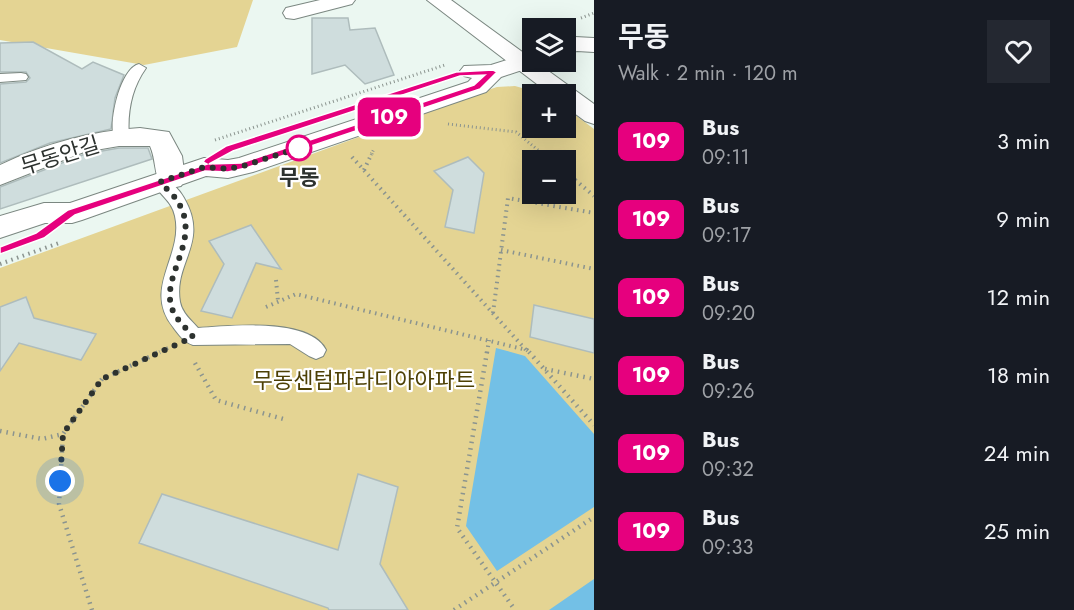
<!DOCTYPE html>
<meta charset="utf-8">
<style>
:root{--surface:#171b24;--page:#242831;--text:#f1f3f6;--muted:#9ea1a6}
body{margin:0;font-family:Jost,"Noto Sans KR",sans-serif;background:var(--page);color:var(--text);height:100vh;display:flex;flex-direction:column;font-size:22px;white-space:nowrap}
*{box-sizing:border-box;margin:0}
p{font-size:20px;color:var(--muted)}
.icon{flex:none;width:33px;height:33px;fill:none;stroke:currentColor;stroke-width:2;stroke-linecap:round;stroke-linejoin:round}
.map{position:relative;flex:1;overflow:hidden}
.drawer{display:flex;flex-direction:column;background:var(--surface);width:480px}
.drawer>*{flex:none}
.badge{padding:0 12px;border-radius:9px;font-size:21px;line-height:39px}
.tools{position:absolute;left:522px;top:18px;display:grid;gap:12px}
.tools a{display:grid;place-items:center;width:54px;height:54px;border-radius:0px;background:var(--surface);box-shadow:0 6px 24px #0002;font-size:30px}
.you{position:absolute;width:30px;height:30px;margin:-15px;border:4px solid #fff;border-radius:50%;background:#1a73e8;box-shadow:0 0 0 9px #1a73e833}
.map>.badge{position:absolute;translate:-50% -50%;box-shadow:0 0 0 3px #fff}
.round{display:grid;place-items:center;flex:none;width:63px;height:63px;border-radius:0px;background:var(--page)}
.summary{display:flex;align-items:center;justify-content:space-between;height:102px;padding:0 24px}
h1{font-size:28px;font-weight:700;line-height:45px}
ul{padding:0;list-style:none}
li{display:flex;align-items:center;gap:18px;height:78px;padding:0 24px}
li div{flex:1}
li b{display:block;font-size:22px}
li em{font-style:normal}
li .badge{min-width:66px;font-weight:700;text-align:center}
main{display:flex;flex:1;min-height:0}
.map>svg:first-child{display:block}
.green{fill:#e4d493;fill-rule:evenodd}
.water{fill:#73c0e6}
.building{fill:#cfdddd;stroke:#aebcbc;stroke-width:1.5}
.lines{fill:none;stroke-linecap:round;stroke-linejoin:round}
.service-casing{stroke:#7b8781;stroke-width:2}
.minor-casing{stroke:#7b8781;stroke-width:2}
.secondary-casing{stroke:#7b8781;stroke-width:2}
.path-far2{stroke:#8b948f;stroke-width:3;stroke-dasharray:1 3;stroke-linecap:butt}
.path-far1{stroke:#8b948f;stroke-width:4;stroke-dasharray:1.5 4.5;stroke-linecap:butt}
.path{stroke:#8b948f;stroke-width:4.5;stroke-dasharray:1.5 5;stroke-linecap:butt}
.service{fill:#fff;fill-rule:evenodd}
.minor{fill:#fff;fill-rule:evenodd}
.secondary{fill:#fff;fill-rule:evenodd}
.line{fill:#e6007e;stroke:#fff;stroke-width:1.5;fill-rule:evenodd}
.walk{stroke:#2d322f;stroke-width:6;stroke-dasharray:0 10.8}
.stop-dot{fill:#fff;stroke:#e6007e;stroke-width:3}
.labels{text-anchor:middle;stroke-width:4.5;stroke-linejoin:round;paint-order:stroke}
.street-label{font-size:22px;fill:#2d322f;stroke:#fff}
.stop-label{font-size:22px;font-weight:bold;fill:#2d322f;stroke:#fff}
.park-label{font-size:22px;fill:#4d4004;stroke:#fff}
</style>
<main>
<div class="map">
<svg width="594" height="610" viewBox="0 0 594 610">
<rect width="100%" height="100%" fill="#ebf7f1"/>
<path class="green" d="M0,0h253l-16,47 -93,18 -144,-25z
M515,86l28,8h-11v34h34v-20l28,21v481h-594v-342l482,-176 15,-5zM532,160h34v34h-34z"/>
<path class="water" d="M496,348l29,8 69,78v73l-97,64 -31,-45z
M594,579v31h-45z"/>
<path class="building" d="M312,18h36l2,12 25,-2 19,47 -29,9 -20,-19 -33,9z
M33,42l49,27 11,-7 31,13 -9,23 -4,31 -61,14 -50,20v-79l26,-2 4,-4 -4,-6h-26v-29z
M119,148h29l4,11 -152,50v-22l85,-33z
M468,157l16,16 -10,60 -29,-6 8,-37 -19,-19z
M251,225l30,44 -25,-6 -24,55 -31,-7 23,-47 -15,-23z
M26,297l8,21 62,16 -15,26 -62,-17 -19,28v-64z
M534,305l60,14v34l-64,-16z
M358,474l40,13 -18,77 28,46h-79l-1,-2 -189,-65 23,-49 176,56z"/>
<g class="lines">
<defs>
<path id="service" d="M139,64l7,4c-15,21 -19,45 -17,70l-8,5 -6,-2c-8,-15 5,-73 24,-77z
M21,73l5,1 2,3 -2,3 -26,2v-8z
M160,176c9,3 19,13 24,22 26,45 -11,64 -4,104 2,11 11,18 18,26 31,-2 112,-11 128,22l-3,6 -7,3 -7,-3 -19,-12 -97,1c-9,-3 -14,-10 -20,-18 -31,-39 11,-71 2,-111 -3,-15 -16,-22 -23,-34l2,-4z"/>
<path id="minor" d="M320,0h35l-3,4 -58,15 -8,-1 -3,-5 3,-5z
M427,0h24l81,59v3h4l58,42v20l-9,-3 -19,-14v-13h-16z
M140,128l29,4 13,24 3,23 -4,7 -10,2 -10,-2c-7,-12 -5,-27 -11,-40h-31l-35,6 -84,33v-20c44,-21 91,-34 140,-37z"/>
<path id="secondary" d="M575,37l19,1v14l-17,-1 -11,3v-14z
M532,52v10h10l-2,2 -39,13 -15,15 -233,80 -25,6 -22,-2 -124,44 -10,3h-27l-45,15v-22l44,-13h26l134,-45 24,2 11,-2 229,-76 4,-4 -8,-2 -4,-5 4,-5 27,-1z"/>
</defs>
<use href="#service" class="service-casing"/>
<use href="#minor" class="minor-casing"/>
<use href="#secondary" class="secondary-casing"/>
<path class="path-far2" d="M581,18l13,-5
M448,124l68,8 28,23
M215,140l230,-75
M371,155l3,-6"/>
<path class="path-far1" d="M542,153l9,7
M352,157l174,193
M364,170l8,-17
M566,172l28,24
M501,250l93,19
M0,264l62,-22
M276,280l2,21
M266,307l30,-13 231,56 3,3
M493,313l15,-115 86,15
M156,353l12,-5
M487,353l2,-13"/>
<path class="path" d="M487,352l-30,176 58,82
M529,352l65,73
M195,363l21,37 71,20
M545,369l49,10
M0,431l42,8 21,-5
M92,610l-33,-106 4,-70 39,-55 58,-27
M454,610l140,-93"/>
<use href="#service" class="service"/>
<use href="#minor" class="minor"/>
<use href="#secondary" class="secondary"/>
</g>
<path class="line" d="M493,70l4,2 -17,17 -234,79 -18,4 -23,-1 -130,44 -31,23 -44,16v-7l36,-14 32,-23 139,-46 -4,-2 2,-3 21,-13 230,-74zM485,75l-11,10 -233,78 -32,1 24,-13 227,-75z"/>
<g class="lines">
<path class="walk" d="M60,481l3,-47 39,-55 91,-42c-5,-7 -13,-14 -18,-22 -21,-36 31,-74 1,-116 -4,-6 -11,-11 -16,-17l44,-15 24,2 15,-3 56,-18"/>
</g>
<circle class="stop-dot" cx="299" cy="148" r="12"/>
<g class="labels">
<g class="street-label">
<text transform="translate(60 155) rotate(-17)" y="8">무동안길</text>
</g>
<g class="stop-label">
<text x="299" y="185">무동</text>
</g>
<g class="park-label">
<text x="364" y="388">무동센텀파라디아아파트</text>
</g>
</g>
</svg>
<div class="tools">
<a><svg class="icon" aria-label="layers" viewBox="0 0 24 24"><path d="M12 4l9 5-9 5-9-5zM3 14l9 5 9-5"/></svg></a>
<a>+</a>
<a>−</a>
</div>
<div class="you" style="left:60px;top:481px"></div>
<b class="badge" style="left:389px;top:117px;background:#e6007e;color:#fff">109</b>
</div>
<section class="drawer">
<div class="summary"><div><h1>무동</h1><p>Walk · 2 min · 120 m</p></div><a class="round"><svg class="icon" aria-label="heart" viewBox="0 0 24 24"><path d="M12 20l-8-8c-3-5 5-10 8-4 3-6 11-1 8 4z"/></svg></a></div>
<ul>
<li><span class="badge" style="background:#e6007e;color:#fff">109</span><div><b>Bus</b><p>09:11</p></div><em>3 min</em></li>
<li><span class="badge" style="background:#e6007e;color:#fff">109</span><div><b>Bus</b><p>09:17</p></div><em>9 min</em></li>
<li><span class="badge" style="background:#e6007e;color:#fff">109</span><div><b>Bus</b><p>09:20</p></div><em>12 min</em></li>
<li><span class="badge" style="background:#e6007e;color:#fff">109</span><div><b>Bus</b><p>09:26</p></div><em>18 min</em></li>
<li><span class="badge" style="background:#e6007e;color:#fff">109</span><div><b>Bus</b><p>09:32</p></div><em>24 min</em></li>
<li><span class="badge" style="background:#e6007e;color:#fff">109</span><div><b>Bus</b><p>09:33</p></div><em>25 min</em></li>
</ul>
</section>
</main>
